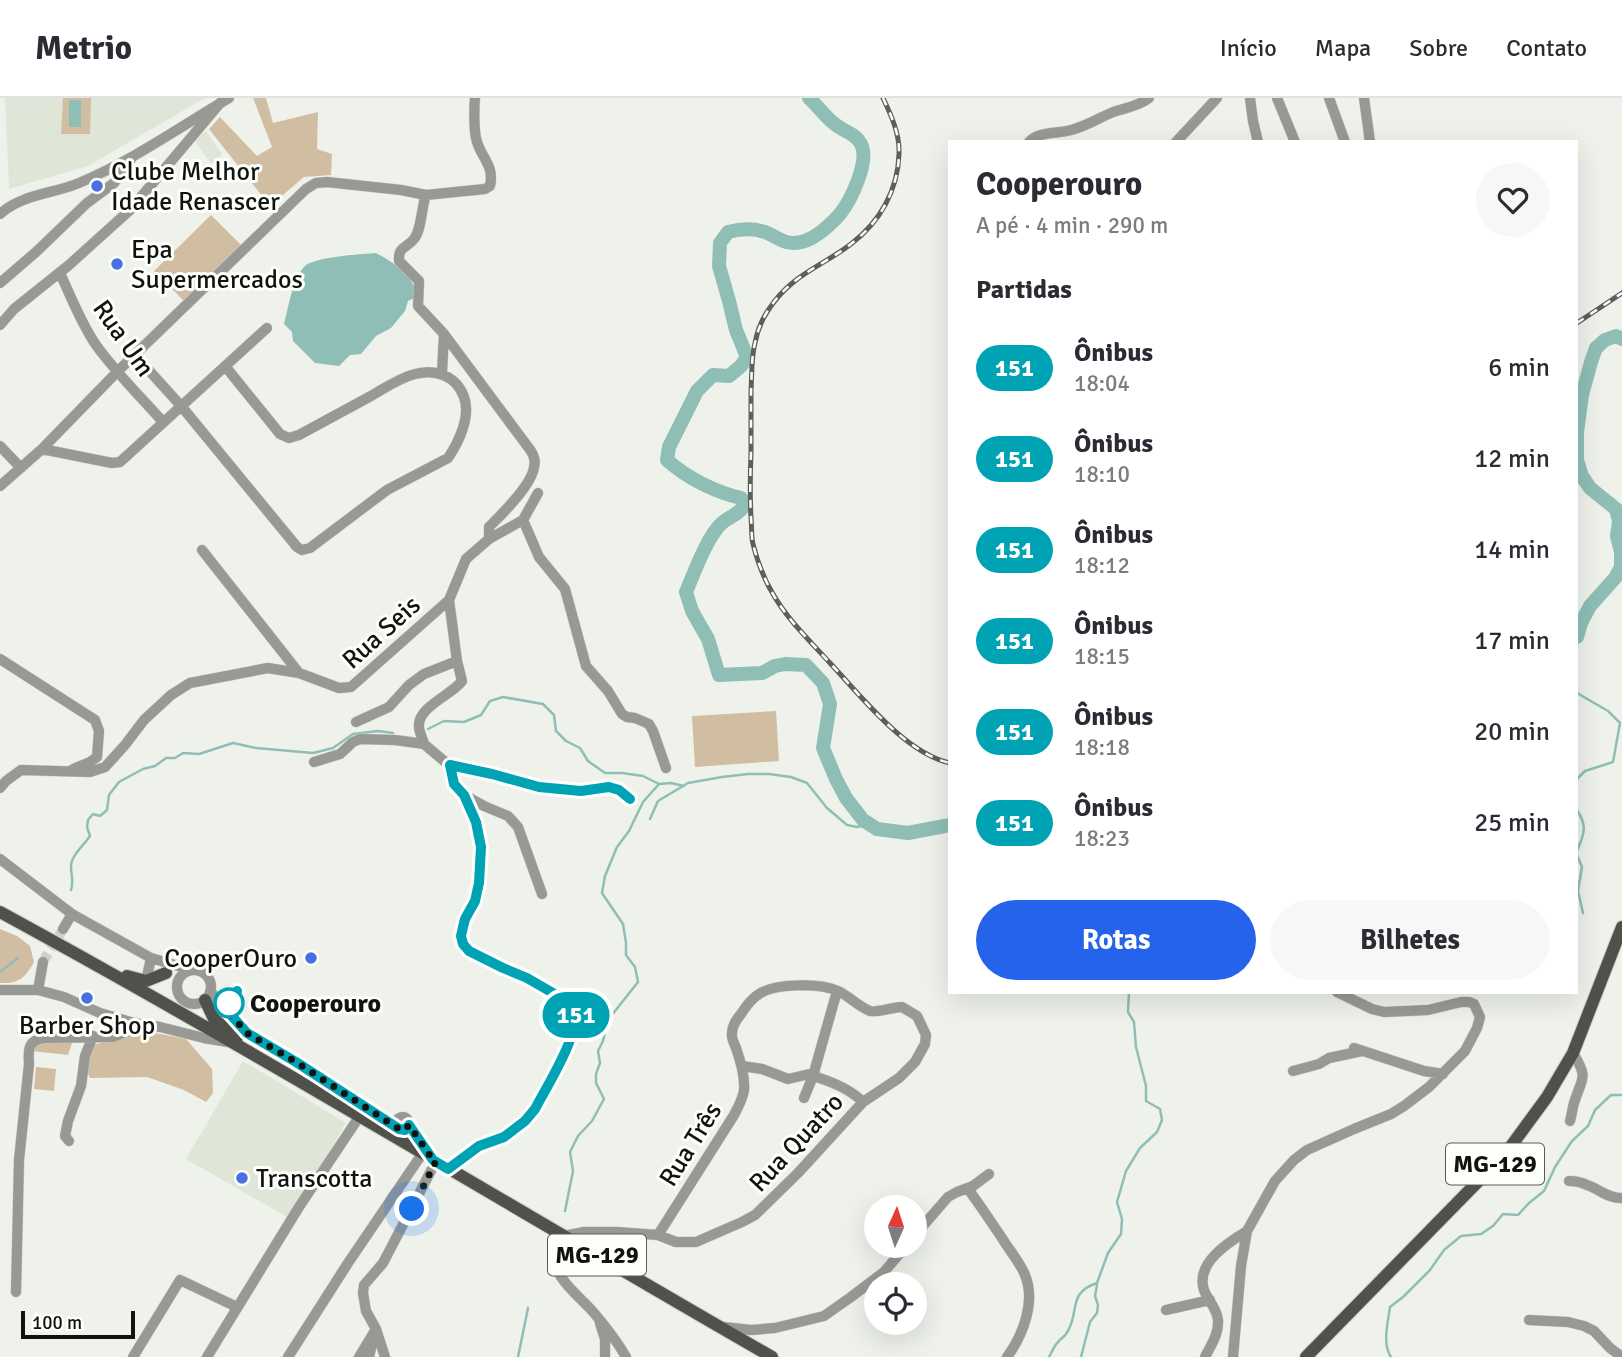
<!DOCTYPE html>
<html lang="pt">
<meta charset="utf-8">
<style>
:root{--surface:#fff;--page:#f7f7f7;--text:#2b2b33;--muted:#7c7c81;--line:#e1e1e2;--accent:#2563eb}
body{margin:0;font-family:Signika,sans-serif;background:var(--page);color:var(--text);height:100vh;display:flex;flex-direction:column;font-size:26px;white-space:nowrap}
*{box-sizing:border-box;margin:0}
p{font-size:23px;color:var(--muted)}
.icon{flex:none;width:38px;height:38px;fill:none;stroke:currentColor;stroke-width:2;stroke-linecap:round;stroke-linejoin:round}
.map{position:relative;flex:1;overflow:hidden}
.panel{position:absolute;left:948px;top:42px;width:630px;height:854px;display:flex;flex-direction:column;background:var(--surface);border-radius:0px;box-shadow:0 7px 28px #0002}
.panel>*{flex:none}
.badge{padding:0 14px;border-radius:23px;font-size:24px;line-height:46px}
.needle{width:46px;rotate:3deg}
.fabs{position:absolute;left:864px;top:1097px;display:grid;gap:14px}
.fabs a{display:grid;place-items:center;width:63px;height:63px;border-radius:50%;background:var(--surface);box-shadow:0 7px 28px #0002;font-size:35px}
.scale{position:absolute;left:21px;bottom:18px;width:114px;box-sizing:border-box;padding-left:7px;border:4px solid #121311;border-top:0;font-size:19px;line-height:24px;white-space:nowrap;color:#121311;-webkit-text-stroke:5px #fcfffa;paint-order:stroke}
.you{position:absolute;width:35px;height:35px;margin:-18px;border:5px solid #fff;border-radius:50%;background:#1a73e8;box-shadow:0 0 0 10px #1a73e833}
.map>.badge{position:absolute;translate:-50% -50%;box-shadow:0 0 0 4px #fff}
h2{padding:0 28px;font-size:26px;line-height:63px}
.round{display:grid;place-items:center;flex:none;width:74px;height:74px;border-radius:37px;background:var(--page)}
.summary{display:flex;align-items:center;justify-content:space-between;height:119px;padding:0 28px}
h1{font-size:33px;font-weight:700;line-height:52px}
.primary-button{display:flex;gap:14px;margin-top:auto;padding:14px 28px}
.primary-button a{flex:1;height:80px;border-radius:42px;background:var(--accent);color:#fff;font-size:28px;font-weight:700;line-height:80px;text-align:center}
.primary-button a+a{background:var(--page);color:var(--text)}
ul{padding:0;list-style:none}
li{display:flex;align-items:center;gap:21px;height:91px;padding:0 28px}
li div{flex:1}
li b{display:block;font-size:26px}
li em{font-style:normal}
li .badge{min-width:77px;font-weight:700;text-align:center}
header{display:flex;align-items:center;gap:42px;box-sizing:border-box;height:98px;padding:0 35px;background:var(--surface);border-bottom:2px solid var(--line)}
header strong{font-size:33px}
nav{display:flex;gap:38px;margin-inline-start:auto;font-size:24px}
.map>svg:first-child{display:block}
.built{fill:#dfe6d8}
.green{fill:#d1bda2}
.water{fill:#8fbeb6}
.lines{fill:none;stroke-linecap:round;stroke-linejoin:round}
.stream{stroke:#8fbeb6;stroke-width:2.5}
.river{stroke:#8fbeb6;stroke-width:14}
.minor-tunnel{stroke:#cdd1ca;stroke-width:10;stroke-dasharray:10 5;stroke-linecap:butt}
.minor-casing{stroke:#cbcec8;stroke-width:11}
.major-casing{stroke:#cbcec8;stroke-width:14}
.minor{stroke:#989895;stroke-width:10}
.major{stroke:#51514b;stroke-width:12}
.rail-casing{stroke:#5d5f5b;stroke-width:5}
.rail{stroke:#fcfffa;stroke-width:2.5;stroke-dasharray:8;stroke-linecap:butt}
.line-casing{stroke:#fff;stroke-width:16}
.line{stroke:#00a3b4;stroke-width:10}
.walk{stroke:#121311;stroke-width:7;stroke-dasharray:0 12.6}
.poi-dot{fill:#4870e2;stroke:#fcfffa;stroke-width:2.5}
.stop-dot{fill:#fff;stroke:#00a3b4;stroke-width:3.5}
.labels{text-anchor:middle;stroke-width:6;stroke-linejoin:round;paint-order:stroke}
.shield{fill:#fcfffa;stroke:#585a57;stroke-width:2}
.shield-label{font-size:24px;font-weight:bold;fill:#121311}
.poi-label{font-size:26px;fill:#121311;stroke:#fcfffa;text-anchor:start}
.street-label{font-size:26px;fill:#121311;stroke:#fcfffa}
.stop-label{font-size:26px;font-weight:bold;fill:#121311;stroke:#fcfffa;text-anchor:start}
</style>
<header>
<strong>Metrio</strong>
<nav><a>Início</a><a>Mapa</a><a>Sobre</a><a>Contato</a></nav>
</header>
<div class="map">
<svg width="1622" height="1259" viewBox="0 0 1622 1259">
<rect width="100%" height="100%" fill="#eef2eb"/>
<path class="built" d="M5,0h200l-117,68 -79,23z
M206,33l16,23 -11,10 -16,-23z
M243,963l103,62 -37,63 -22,31 -101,-58z"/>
<path class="green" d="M63,0h28l-1,36h-29z
M253,0h13l7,25 45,-11 -1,37 15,5 -1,21 -27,2 -34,29 -61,-77 11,-12 37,39 15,-9z
M211,117l31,31 -57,56 -31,-31z
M776,613l3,50 -84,6 -3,-51z
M0,831l17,7 13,10 4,16c-9,16 -15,22 -34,21z
M145,933l41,8 26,30 1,24 -7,9 -22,-12 -37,-13 -57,1 -3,-6 6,-27z
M41,943l31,2 -4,12 -36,-4 2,-7z
M36,969l20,2 -2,22 -20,-2z"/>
<path class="water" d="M69,2h12v27h-12z
M376,155c12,6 34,20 38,34 1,2 0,9 0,11l-6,3 -3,10 -14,17 -15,8 -15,18 -11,1 -11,11 -24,-3 -22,-22 -1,-9 -8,-8c4,-15 9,-47 21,-58 9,-9 57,-12 71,-13z"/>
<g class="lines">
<path class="stream" d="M1577,595l31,18 12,12 -7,39 -28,9 -8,8
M428,631l16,-8 20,1 17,-7 9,-14 13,-4 40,7 11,11 2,16 10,10 14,7 8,13 17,12h17l21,3 16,8 12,-1 13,3
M1577,712c11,17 7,24 0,41
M650,721l8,-18 30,-18 34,-6 26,-3h21l22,3 16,6 20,25 20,17 10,2 13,-3
M1577,757l5,12 -4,24 5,22
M71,792c3,-10 0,-14 0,-24 0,-10 13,-21 19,-30l-3,-9 1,-7 5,-6 7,2 7,-6 2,-15 10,-13 24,-13 12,-3 11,-8h9l8,-5 16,1 34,-11 23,5 57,5 20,-5 20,-14 25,-3 15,2
M0,874l18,-14
M565,1113l8,-40 -3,-19 8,-16 14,-15 12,-22 -8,-16v-9l4,-11 -2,-12 5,-10 5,-21 30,-38 -3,-15 -9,-12v-12l-3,-19 -21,-31 3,-17 12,-29 12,-16 14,-29 16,-18
M518,1259l10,-49
M1049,1259c3,-5 5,-11 9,-15 2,-3 6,-5 8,-8 15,-21 0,-41 31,-51l11,-30 13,-19 1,-15 -5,-17 9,-31 14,-23 17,-16 5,-12 -2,-11 -14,-8v-15l-10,-39 -2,-25 -6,-10 1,-20
M1081,1259l9,-35 7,-9 1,-8 -3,-9 2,-11
M1391,1259c-9,-13 -3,-35 -1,-50l13,-10 27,-27 14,-20 17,-14 20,-2 12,-8 10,-12 15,1 11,-12 15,-12 11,-24 17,-26 16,-15 7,-16 16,-15h11"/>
<path class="river" d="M809,0c9,8 17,20 27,27 9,7 19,8 25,19 9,17 -10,56 -21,70 -10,11 -24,25 -39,28 -16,4 -23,-5 -36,-10 -12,-4 -25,-3 -37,0l-8,11 -1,23 10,35 7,29 11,27 -6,9 -12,10 -16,-1 -16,16 -28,56 -2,13c20,18 48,32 74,38l3,8c-6,9 -14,10 -22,17 -14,12 -28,50 -36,69l6,19 16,28 11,36 43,-2 13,-7 10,-2 21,1 17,18 7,21 -7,44 13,31 10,19 17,22 14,9 31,4 42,-8
M1577,539l4,-14 9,-17 25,-28 6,-11v-15l-4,-16 2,-15 -3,-12 -26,-21 -8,-12 -5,-16v-28l5,-37 9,-33 5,-14 9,-8 11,-4 6,3"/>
<path class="minor-tunnel" d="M43,864l20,-33"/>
<defs>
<path id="minor" d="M1250,0l3,23 5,21
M1277,0l18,44
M1329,0l16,44
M1364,0l6,44
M1029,44c10,-11 28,-8 42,-12 15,-4 28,-12 42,-18 12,-4 26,-6 36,-14
M1176,44l41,-44
M0,116c22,-20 53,-20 79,-31 53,-22 101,-56 150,-85
M60,175c11,24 21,50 36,72 20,28 45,52 67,77
M0,185l36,-31 51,-49 27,-20 17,-24
M0,227l14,-16 55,-44 61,-55 91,-108
M135,257l47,52 115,140 5,3 8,-2 77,-58 61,-32c11,-16 23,-42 16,-61 -8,-22 -29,-28 -49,-23 -16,4 -30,14 -44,22 -24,13 -48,26 -72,39l-10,3 -9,-4 -55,-68
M442,275l2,-39
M0,348l21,22
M42,351l70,14 8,-1 147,-134
M0,388l42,-37 76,-78 188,-182 10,-6 11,-1 74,8 25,5
M523,422l16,37 26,32 21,77 22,25 14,23 5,3 8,1 14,6 4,7 13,37
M489,441l34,-19 15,-27
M202,452l97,123
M0,561l95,61 4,11 -2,26 -7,5 -17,7
M356,624l33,-15 20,-22 15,-11 33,-13
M424,646c-1,-5 -5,-12 -5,-17 -2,-20 33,-32 43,-46l-5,-20 -8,-61 17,-41 23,-20v-12c13,-13 43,-42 45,-60 2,-6 0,-11 -3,-16l-87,-117 -26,-28 1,-25 -20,-20c-1,-15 7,-12 15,-22 8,-10 7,-31 12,-44l59,-6 5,-3c5,-22 -11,-30 -14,-48 -2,-9 -2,-30 -1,-40
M314,664l26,-8 13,-12 7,-3 35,1 29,4 26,22 42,8 47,13 42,4 28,-4 10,3 11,9
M450,668l4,18 10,11 20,11 24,10 10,11 24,67
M0,690l6,-7 15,-11 69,2 15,-5 20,-22 19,-25 27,-25 19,-12 78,-15 31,5 40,15 12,-1 98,-87
M0,761l72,55 79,44 41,12
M63,831l9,-15
M177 889a17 17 0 1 1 34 0a17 17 0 1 1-34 0Z
M146,883l5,-23
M0,892h38l26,7 36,16 34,10 26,4 44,11 24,4
M38,892l5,-28
M210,893l37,42 49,29 103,67 3,1 5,-2c5,-10 -5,-15 -11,-7l1,6
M230,915l-1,-13 8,-9
M1354,950l70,23 19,3
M742,968l20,3 26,10 26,-6
M1293,973l26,-7 10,-6 33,-7
M813,978c17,5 37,13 50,26
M804,1000l9,-22 24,-85
M1570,1023c2,-6 2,-12 4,-18 8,-26 15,-24 -1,-50
M69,1043l-4,-5 3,-15 13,-35 4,-30 8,-20
M448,1071l31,-23 25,-9 21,-16 10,-12 35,-66 4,-12 2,-17 -4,-10 -45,-26 -24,-10 -34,-17 -6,-6 -2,-9 2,-9 2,-8 10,-18 4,-18 2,-23 -1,-25 -16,-40
M1569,1083c6,0 12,1 18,4 12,4 22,14 35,13
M968,1091c12,16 23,33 34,49 7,12 18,24 23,37 11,27 -2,60 -18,82
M915,1137l33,-38 9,-5 16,-6 16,-12
M16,1194l3,-132 10,-96c-1,-15 -1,-24 16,-26l68,-1 15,-6 6,-8
M1166,1212l44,-10
M1529,1222l39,2 16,4 10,5 16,17 12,9
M600,1225l5,16v18
M724,1229l27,3 24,-2 49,-12 27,-19 33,-25 22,-26
M376,1231l9,28
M133,1259l47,-77 57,27
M207,1259l92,-150 60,-90
M288,1259l60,-94 74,-109
M359,1259l17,-28 -10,-18 -3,-18 1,-8 19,-22 53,-102
M369,1259l4,-17
M626,1259c-9,-16 -20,-30 -32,-44 -14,-17 -45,-37 -39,-63 2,-5 6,-9 9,-14l20,-4h33l41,3 18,7h20l46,-20 13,-7 43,-42 65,-71 36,-24 16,-16 10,-18 1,-9 -9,-19 -15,-9c-9,0 -25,6 -32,4 -11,-4 -21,-15 -32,-20 -18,-8 -62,-8 -79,3 -8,5 -13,12 -18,20 -4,5 -9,11 -9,19 -1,5 2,10 4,15 5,14 9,28 8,42 -1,9 -6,17 -10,25l-76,120
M1205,1259c6,-12 14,-23 13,-37 -1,-12 -10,-19 -14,-30 -9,-27 25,-48 43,-59
M1233,1259l8,-91 6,-35 28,-50 19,-21 13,-10 47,-21 37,-15 13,-8 25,-19 36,-36 12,-23 3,-11 -6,-13 -5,-2h-8l-33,8 -44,2 -12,-3 -35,-17"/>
<path id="major" d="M0,814c261,142 514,297 772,445
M127,878l19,5 20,-8
M205,902l9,19 23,19
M409,1027l22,32
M1306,1259l200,-204 41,-56 26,-44 49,-126"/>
</defs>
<use href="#minor" class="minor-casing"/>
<use href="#major" class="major-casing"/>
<use href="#minor" class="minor"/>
<use href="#major" class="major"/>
<defs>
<path id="rail" d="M883,0c8,17 17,36 16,56 -1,36 -19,68 -48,90 -30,23 -60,31 -82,65 -7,10 -12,23 -14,34 -4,16 -3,32 -4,48 0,21 0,42 0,63 -1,22 -1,43 0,64 1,9 0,18 2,26 4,16 11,35 20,50 14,25 37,47 57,69 31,33 75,90 120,100
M1577,225l45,-30"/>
</defs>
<use href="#rail" class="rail-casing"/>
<use href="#rail" class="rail"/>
</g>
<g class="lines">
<defs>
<path id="line" d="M237,893l-8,9 1,14 17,19 49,29 103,67 6,1 4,-5 24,35 15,9 31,-23 25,-9 21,-16 10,-12c11,-22 52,-84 37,-105l-45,-26 -24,-10 -34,-17 -6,-7 -2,-8 2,-9 2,-8 10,-18 4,-18 2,-36 -5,-25 -12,-27 -10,-11 -4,-19 42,9 47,13 42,4 28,-4 10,3 11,9"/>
</defs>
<use href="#line" class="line-casing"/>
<use href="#line" class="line"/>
<path class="walk" d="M229,905l1,11 17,19 49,29 103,67 6,1 4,-5 24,35 3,1 -24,48"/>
</g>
<g class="poi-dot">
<circle cx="97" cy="88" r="7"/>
<circle cx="117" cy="166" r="7"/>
<circle cx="311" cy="860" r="7"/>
<circle cx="87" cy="900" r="7"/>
<circle cx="242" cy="1080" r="7"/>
</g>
<circle class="stop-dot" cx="229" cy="905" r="14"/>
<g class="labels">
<g class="shield">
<rect x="1446" y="1045.5" width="98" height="41" rx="5"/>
<rect x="548" y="1136.5" width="98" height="41" rx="5"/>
</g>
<g class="shield-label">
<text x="1495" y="1074">MG-129</text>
<text x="597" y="1165">MG-129</text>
</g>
<g class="poi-label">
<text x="111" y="82">Clube Melhor<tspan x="111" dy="30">Idade Renascer</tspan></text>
<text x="131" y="160">Epa<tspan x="131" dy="30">Supermercados</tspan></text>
<text x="297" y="869" text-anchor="end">CooperOuro</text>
<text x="87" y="936" text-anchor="middle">Barber Shop</text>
<text x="256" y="1089">Transcotta</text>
</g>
<g class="street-label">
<text transform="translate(124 240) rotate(55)" y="9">Rua Um</text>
<text transform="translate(381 534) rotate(-42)" y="9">Rua Seis</text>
<text transform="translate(796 1044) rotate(-47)" y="9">Rua Quatro</text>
<text transform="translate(690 1046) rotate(-58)" y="9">Rua Três</text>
</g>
<g class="stop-label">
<text x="250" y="914">Cooperouro</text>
</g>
</g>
</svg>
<div class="fabs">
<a><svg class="needle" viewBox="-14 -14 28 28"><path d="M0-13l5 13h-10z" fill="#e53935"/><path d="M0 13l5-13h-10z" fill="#7c7c81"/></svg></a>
<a><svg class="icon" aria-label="locate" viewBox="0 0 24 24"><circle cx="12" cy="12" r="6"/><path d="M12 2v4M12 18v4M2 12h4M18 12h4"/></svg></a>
</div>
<div class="scale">100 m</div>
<div class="you" style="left:412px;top:1111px"></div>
<b class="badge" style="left:576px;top:917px;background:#00a3b4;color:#fff">151</b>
<section class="panel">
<div class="summary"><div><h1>Cooperouro</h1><p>A pé · 4 min · 290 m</p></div><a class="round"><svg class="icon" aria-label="heart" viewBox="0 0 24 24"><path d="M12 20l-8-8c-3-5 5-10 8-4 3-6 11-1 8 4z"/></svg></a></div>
<h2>Partidas</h2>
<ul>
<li><span class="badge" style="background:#00a3b4;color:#fff">151</span><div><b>Ônibus</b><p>18:04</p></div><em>6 min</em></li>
<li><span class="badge" style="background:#00a3b4;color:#fff">151</span><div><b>Ônibus</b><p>18:10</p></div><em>12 min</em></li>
<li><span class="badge" style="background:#00a3b4;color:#fff">151</span><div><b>Ônibus</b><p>18:12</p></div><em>14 min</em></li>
<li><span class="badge" style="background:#00a3b4;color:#fff">151</span><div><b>Ônibus</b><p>18:15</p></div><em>17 min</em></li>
<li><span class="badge" style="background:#00a3b4;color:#fff">151</span><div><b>Ônibus</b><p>18:18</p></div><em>20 min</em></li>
<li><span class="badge" style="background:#00a3b4;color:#fff">151</span><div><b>Ônibus</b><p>18:23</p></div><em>25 min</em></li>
</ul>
<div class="primary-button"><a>Rotas</a><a>Bilhetes</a></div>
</section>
</div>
